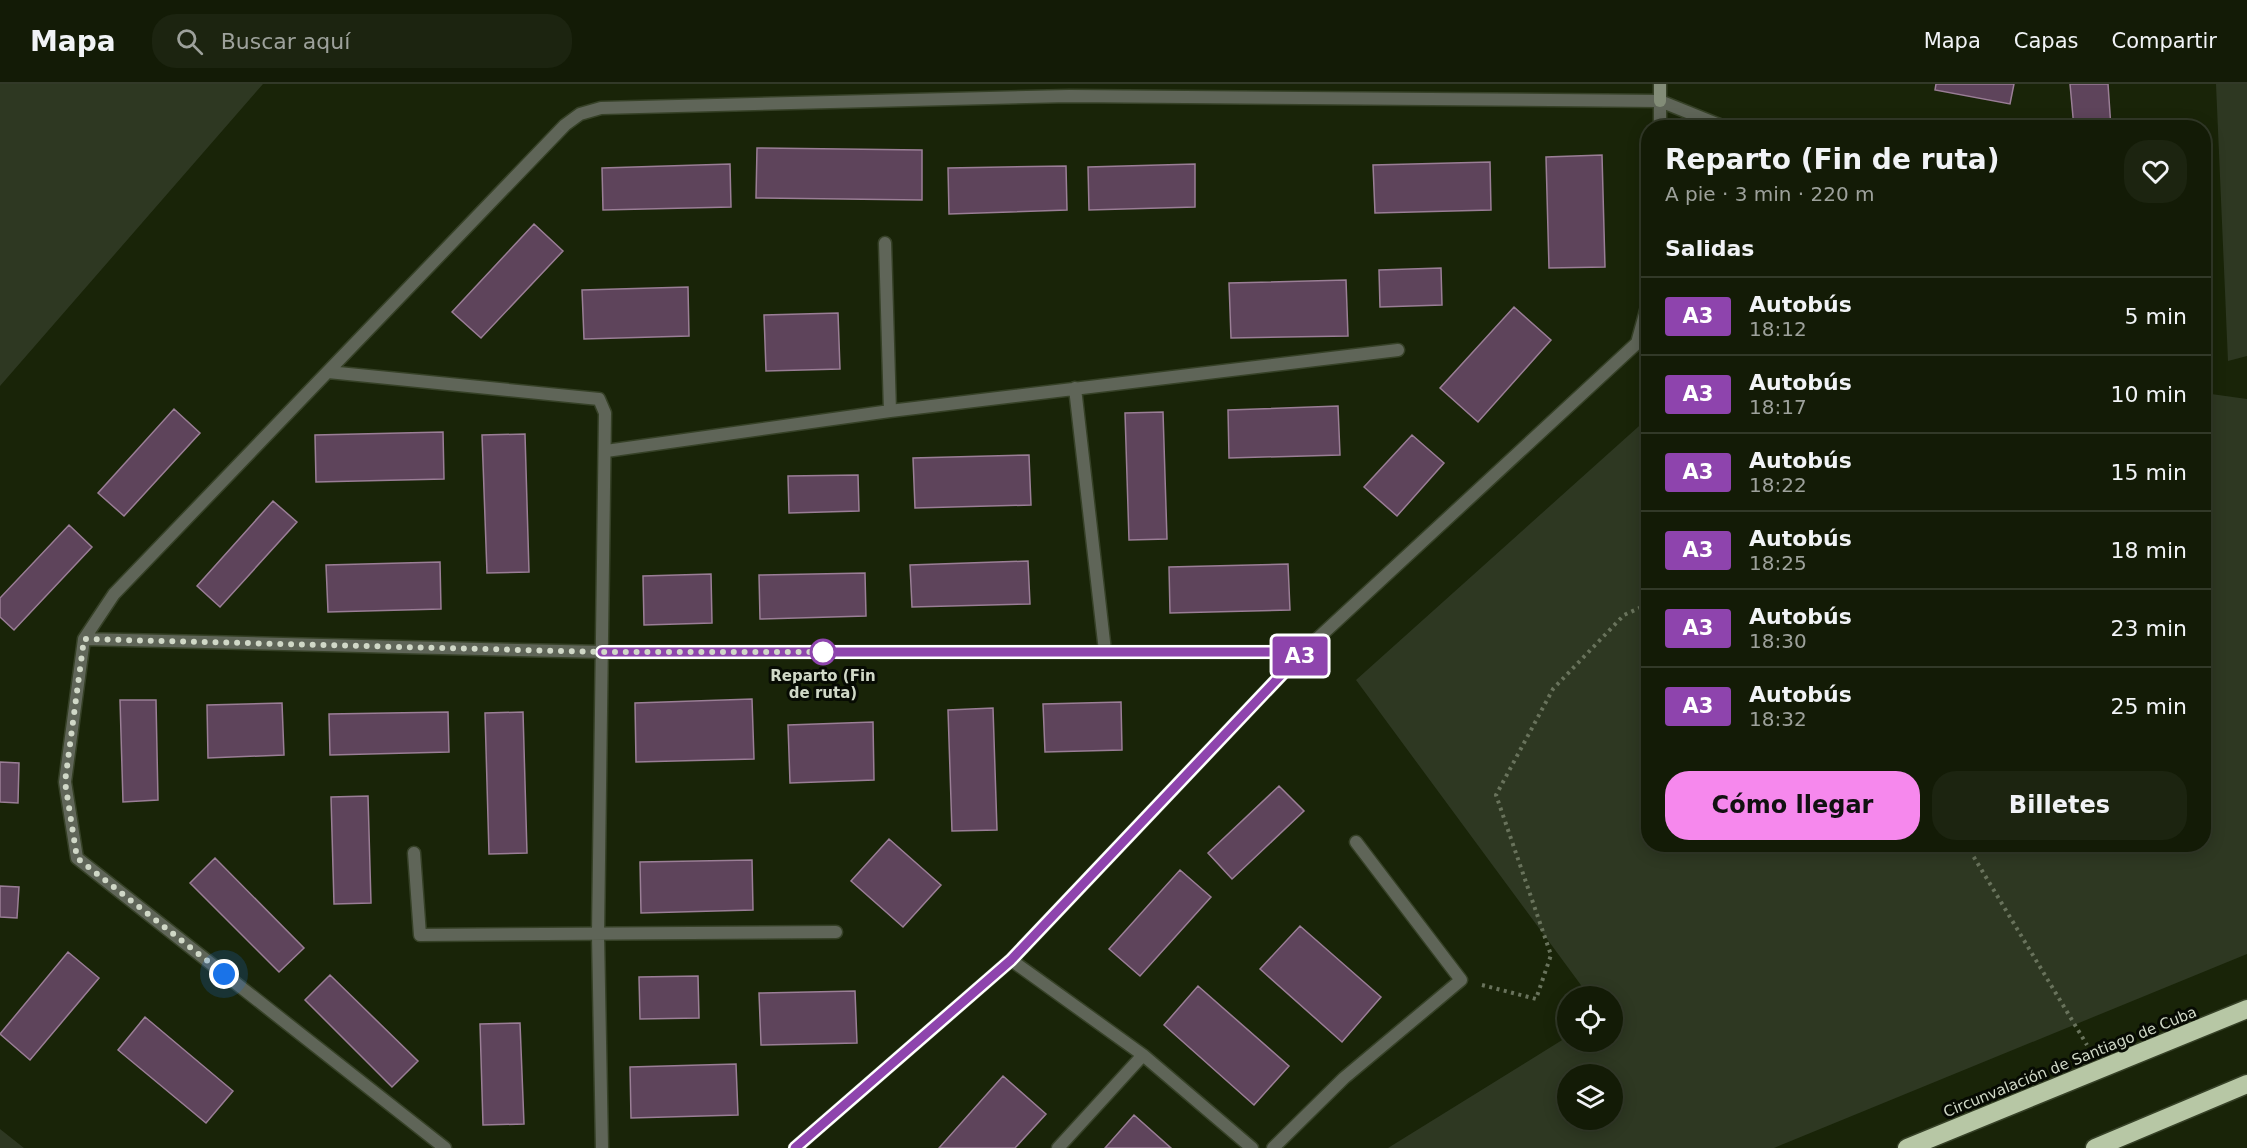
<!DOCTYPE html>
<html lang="es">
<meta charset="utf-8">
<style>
:root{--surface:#131b06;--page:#1c2410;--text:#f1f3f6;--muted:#9da19b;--line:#323928;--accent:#f688ed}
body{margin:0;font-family:"DejaVu Sans",sans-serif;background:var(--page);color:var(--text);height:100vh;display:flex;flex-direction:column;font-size:22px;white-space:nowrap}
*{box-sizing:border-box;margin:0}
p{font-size:20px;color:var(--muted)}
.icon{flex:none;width:33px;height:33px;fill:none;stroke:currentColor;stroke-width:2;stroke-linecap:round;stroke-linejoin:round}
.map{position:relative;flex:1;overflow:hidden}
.details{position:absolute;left:1641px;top:36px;width:570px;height:732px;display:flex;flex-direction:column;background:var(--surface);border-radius:24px;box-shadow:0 3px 15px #0003,0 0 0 2px var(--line)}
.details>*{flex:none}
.badge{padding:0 12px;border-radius:4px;font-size:21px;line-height:39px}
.controls{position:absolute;left:1557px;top:902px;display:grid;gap:12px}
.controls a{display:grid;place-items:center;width:66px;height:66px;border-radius:50%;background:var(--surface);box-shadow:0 3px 15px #0003,0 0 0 2px var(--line);font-size:30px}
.you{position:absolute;width:30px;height:30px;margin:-15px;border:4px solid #fff;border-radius:50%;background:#1a73e8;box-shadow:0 0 0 9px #1a73e833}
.map>.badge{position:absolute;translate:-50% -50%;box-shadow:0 0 0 3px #fff}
h2{padding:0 24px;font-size:22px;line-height:54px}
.round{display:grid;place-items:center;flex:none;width:63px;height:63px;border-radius:24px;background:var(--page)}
.summary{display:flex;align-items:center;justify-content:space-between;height:102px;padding:0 24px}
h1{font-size:28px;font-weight:800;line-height:45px}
.primary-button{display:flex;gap:12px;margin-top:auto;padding:12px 24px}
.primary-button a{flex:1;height:69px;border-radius:24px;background:var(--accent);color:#111;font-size:24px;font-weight:800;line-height:69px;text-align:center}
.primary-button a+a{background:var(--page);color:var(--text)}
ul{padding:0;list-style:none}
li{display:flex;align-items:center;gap:18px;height:78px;padding:0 24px;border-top:2px solid var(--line)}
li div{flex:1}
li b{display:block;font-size:22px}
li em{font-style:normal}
li .badge{min-width:66px;font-weight:700;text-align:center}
header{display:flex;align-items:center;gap:36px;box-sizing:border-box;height:84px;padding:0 30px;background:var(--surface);border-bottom:2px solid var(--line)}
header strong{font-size:28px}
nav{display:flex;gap:33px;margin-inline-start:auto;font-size:21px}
.search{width:420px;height:54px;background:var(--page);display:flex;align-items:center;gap:15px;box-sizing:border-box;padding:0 21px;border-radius:24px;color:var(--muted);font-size:22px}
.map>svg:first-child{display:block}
.green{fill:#2e3822;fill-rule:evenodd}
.building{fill:#5e445b;stroke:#9a7e96;stroke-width:1.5}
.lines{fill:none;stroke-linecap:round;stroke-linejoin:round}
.street-casing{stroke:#364127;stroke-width:15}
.secondary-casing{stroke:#364127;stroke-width:15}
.highway-casing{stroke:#364127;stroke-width:21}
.path{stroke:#69735c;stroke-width:4;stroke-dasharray:3 4.5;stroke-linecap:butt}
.street{stroke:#5f6558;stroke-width:12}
.secondary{stroke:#828c77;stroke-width:12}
.highway{stroke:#b7c7a5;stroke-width:18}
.line-casing{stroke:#fff;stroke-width:14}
.line{stroke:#8e44ad;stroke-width:9}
.walk{stroke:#d0d8c7;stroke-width:6;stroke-dasharray:0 10.8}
.stop-dot{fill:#fff;stroke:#8e44ad;stroke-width:3}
.labels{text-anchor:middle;stroke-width:6;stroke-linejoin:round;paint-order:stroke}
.stop-label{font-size:15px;font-weight:bold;fill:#d0d8c7;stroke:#070b03}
.street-label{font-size:15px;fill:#d0d8c7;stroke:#070b03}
</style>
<header>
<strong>Mapa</strong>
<div class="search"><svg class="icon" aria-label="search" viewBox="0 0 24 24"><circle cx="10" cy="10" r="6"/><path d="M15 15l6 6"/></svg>Buscar aquí</div>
<nav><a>Mapa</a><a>Capas</a><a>Compartir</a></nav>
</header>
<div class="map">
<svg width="2247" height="1064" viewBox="0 0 2247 1064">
<rect width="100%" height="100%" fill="#192408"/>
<path class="green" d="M0,0h263l-263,302z
M2216,0h31v272l-19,5z
M2204,309l43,6v555l-473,194h-386l179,-111 1,4h44v-45h-23l-233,-316 292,-262v426h556zM1568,990h44v45h-44z
M0,1045l24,19h-24z"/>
<path class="building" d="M1936,0h78l-4,20 -75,-14z
M2070,0h38l3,44h-37z
M757,64l165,2v50l-166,-2z
M1602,71l3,112 -56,1 -3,-111z
M1490,78l1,48 -116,3 -2,-48z
M730,80l1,43 -128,3 -1,-42z
M1195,80v43l-106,3 -1,-43z
M1066,82l1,44 -118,4 -1,-46z
M534,140l29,27 -82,87 -29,-26z
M1441,184l1,37 -62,2 -1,-37z
M1346,196l2,56 -117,2 -2,-55z
M688,203l1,49 -105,3 -2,-49z
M1514,223l37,33 -73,82 -38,-34z
M838,229l2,56 -74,2 -2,-56z
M1338,322l2,49 -111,3 -1,-48z
M174,325l26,24 -76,83 -26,-23z
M1163,328l4,127 -38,1 -4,-127z
M443,348l1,47 -128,3 -1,-47z
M525,350l4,138 -42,1 -5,-138z
M1412,351l32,28 -47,53 -33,-29z
M1029,371l2,50 -116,3 -2,-50z
M858,391l1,36 -70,2 -1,-37z
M273,417l24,21 -77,85 -23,-21z
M69,441l23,22 -78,83 -14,-13v-19z
M1028,477l2,43 -118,3 -2,-42z
M440,478l1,47 -113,3 -2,-47z
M1288,480l2,46 -120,3 -1,-46z
M865,489l1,43 -106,3 -1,-44z
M711,490l1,49 -68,2 -1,-49z
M752,615l2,60 -118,3 -1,-59z
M120,616h36l2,100 -35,2z
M1121,618l1,48 -77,2 -2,-48z
M282,619l2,52 -76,3 -1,-53z
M993,624l4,122 -45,1 -4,-121z
M448,628l1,40 -119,3 -1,-41z
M523,628l4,141 -38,1 -4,-141z
M873,638l1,58 -84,3 -2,-58z
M0,678l19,1 -1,40 -18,-1z
M1279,702l25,25 -72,68 -24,-26z
M368,712l3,107 -37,1 -3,-107z
M889,755l52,46 -38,42 -52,-46z
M215,774l89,90 -25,24 -89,-89z
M752,776l1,50 -112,3 -1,-51z
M1180,786l31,27 -71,79 -31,-27z
M0,802l19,1 -2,31 -17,-1z
M1300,842l81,71 -39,45 -82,-73z
M68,868l31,26 -69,82 -30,-26z
M330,891l88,86 -26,26 -87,-87z
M698,892l1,42 -59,1 -1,-42z
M1198,902l91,80 -35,39 -90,-80z
M855,907l2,52 -96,2 -2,-52z
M145,933l88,74 -27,32 -88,-73z
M520,939l4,101 -41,1 -3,-101z
M736,980l2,51 -107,3 -1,-51z
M1003,992l43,38 -31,34h-76z
M1134,1031l37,33h-66z"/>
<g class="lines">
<defs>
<path id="street" d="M1660,44v-27
M885,159l5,168
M328,288l271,27 6,14 -7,522 4,213
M1075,304l30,263
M606,367l284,-40 508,-61
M84,555l518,13h701
M414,769l6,82 416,-3
M1011,876l132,95 109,93
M445,1064l-368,-290 -12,-76 19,-143 30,-45 451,-469 15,-11 21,-6 468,-12 591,5 67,27
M795,1064l216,-188 292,-308 334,-309 11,-40
M1058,1064l85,-93
M1273,1064l71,-70 117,-98 -105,-138"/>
<path id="secondary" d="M1660,0v17"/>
<path id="highway" d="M1907,1064l340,-139
M2095,1064l152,-64"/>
</defs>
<use href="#street" class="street-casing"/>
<use href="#secondary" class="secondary-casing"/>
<use href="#highway" class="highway-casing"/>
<path class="path" d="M1966,760l121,201
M1482,901l54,14 15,-44 -55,-160 57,-106 71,-74 24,-11"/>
<use href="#street" class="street"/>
<use href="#secondary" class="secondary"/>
<use href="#highway" class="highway"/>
</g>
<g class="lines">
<defs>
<path id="line" d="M602,568h701l-292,308 -216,188"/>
</defs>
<use href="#line" class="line-casing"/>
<use href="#line" class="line"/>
<path class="walk" d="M224,890l-147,-116 -12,-76 19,-143 518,13h221"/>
</g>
<circle class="stop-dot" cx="823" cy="568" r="12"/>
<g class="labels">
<g class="stop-label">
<text x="823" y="597">Reparto (Fin<tspan x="823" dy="17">de ruta)</tspan></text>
</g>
<g class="street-label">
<text transform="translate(2070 978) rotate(-22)" y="5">Circunvalación de Santiago de Cuba</text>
</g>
</g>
</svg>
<div class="controls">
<a><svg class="icon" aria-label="locate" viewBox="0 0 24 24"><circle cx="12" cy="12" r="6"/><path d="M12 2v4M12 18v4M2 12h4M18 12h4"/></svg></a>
<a><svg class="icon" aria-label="layers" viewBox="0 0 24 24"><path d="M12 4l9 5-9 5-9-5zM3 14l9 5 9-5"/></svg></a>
</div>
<div class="you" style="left:224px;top:890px"></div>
<b class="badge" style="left:1300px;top:572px;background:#8e44ad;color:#fff">A3</b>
<section class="details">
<div class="summary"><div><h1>Reparto (Fin de ruta)</h1><p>A pie · 3 min · 220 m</p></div><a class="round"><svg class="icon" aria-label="heart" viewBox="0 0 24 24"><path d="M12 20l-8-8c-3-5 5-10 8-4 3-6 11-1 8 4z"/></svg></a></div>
<h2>Salidas</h2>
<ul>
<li><span class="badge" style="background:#8e44ad;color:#fff">A3</span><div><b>Autobús</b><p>18:12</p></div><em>5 min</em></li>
<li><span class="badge" style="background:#8e44ad;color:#fff">A3</span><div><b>Autobús</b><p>18:17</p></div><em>10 min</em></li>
<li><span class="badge" style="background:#8e44ad;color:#fff">A3</span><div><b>Autobús</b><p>18:22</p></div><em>15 min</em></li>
<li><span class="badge" style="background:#8e44ad;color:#fff">A3</span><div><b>Autobús</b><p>18:25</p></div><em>18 min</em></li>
<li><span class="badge" style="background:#8e44ad;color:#fff">A3</span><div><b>Autobús</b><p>18:30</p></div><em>23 min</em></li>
<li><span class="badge" style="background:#8e44ad;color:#fff">A3</span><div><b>Autobús</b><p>18:32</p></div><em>25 min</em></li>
</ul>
<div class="primary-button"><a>Cómo llegar</a><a>Billetes</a></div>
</section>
</div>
